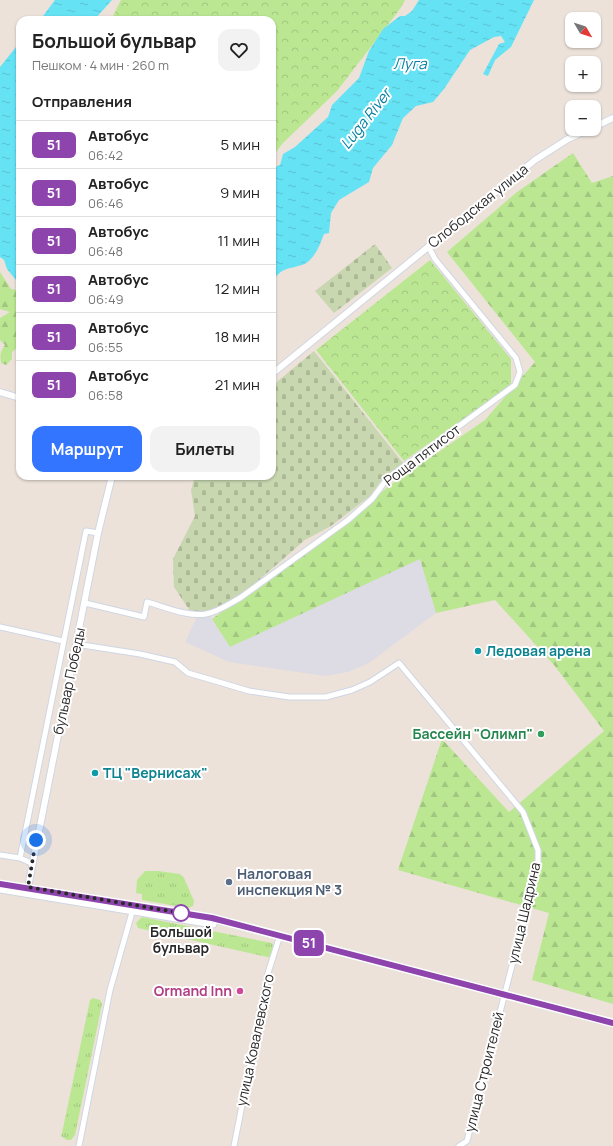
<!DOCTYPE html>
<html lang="ru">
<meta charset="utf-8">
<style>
:root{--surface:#fff;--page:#f2f2f2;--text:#222;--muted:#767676;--line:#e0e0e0;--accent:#3475ff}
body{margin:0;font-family:Manrope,sans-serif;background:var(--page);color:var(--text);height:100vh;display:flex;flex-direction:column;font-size:15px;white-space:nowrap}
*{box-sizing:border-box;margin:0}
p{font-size:13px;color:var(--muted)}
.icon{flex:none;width:22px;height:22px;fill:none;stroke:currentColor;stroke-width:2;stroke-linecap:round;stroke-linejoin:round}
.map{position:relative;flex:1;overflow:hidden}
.side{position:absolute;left:16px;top:16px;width:260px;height:464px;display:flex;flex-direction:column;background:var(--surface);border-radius:12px;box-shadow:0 1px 3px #0004}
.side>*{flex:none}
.badge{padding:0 8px;border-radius:6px;font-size:14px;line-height:26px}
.needle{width:26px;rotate:129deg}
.controls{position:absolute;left:565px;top:12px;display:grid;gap:8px}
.controls a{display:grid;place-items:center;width:36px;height:36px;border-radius:8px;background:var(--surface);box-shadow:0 1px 3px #0004;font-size:20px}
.you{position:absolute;width:20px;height:20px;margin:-10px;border:3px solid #fff;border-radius:50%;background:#1a73e8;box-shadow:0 0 0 6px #1a73e833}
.map>.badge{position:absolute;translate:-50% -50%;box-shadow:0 0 0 2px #fff}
h2{padding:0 16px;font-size:15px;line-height:36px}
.round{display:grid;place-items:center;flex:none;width:42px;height:42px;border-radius:12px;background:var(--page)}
.head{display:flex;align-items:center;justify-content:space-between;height:68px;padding:0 16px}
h1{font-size:19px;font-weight:700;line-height:30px}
.button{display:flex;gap:8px;margin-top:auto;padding:8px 16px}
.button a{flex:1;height:46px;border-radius:12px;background:var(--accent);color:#fff;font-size:16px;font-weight:700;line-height:46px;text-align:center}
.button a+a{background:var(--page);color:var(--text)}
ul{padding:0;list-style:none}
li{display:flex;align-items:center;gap:12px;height:48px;padding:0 16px;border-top:1px solid var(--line)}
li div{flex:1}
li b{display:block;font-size:15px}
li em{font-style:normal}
li .badge{min-width:44px;font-weight:700;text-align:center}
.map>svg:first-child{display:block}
.industrial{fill:#dddbe4}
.grass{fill:url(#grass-tufts)}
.forest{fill:url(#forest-firs)}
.cemetery{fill:url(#cemetery-stones)}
.park{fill:url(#park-crowns)}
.water{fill:url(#water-ripples)}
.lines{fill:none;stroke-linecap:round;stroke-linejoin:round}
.minor-casing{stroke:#cfd6e3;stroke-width:7}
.tertiary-casing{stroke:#cfd6e3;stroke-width:8}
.secondary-casing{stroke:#cfd6e3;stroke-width:9}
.minor{stroke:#fff;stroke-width:5}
.tertiary{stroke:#fff;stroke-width:6}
.secondary{stroke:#fff;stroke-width:7}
.line-casing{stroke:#fff;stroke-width:9}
.line{stroke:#8e44ad;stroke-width:6}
.walk{stroke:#292929;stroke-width:4;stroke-dasharray:0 7.2}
.culture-dot{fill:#0f9aa8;stroke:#fff;stroke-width:1.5}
.leisure-dot{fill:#2e9e5b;stroke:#fff;stroke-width:1.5}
.service-dot{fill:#5c6f8a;stroke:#fff;stroke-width:1.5}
.stop-dot{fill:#fff;stroke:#8e44ad;stroke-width:2}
.hotel-dot{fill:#d1479c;stroke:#fff;stroke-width:1.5}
.labels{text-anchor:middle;stroke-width:4;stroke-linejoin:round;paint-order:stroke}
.street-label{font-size:14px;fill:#292929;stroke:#fff}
.culture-label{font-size:14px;font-weight:bold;fill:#0d838f;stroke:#fff;text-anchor:start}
.leisure-label{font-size:14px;font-weight:bold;fill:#27864d;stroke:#fff;text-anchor:end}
.service-label{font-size:14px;font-weight:bold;fill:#4e5e75;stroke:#fff;text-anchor:start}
.stop-label{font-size:14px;font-weight:bold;fill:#292929;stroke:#fff}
.hotel-label{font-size:14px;font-weight:bold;fill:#b23c85;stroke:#fff;text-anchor:end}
.water-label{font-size:15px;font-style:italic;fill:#0680a1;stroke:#fff}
</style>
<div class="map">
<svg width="613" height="1146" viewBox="0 0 613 1146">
<defs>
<pattern id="grass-tufts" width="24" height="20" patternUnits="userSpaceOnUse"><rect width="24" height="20" fill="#bbe793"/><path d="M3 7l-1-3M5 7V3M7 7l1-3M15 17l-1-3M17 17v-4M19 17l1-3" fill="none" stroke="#a1c67f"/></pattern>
<pattern id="forest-firs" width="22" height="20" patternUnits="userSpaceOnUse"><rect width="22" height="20" fill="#bbe793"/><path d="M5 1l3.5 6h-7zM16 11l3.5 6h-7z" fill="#a1c67f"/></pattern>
<pattern id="cemetery-stones" width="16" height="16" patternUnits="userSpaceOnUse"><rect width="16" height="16" fill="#c8d7b0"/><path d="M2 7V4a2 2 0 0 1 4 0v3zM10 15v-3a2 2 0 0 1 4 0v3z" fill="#acb997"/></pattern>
<pattern id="park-crowns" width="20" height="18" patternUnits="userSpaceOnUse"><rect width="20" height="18" fill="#bbe793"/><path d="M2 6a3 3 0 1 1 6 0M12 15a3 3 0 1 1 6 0" fill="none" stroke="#a1c67f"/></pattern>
<pattern id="water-ripples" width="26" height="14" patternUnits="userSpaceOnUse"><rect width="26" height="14" fill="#66e2f5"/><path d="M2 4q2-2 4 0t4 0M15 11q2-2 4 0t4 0" fill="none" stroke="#58c2d2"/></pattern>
</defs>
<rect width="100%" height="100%" fill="#ece2da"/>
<path class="industrial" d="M420,558l16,55 -67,50 -21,9 -23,4 -96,-14 -44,-20 13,-27 12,1 20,31z"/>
<path class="grass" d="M145,871h13l22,3 4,4 10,23 -1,5 -5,2 -46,-8v-6l-6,-1 1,-13z
M142,917l130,26 3,6 -3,9 -134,-30 -2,-5z
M93,998l7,2 2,4 -27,131 -4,5h-4l-6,-4 1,-3 28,-133z"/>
<path class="forest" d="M573,153l19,30 21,-7v828l-81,-24 17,-67 -151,-43 44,-131 67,73 95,-81 -50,-66 -59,-65 -59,13 -16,-54 -190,88 -18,-28 136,-99 41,-34 96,-66 50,-58 -88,-110 70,-60z
M0,272l11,17 6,1c3,8 5,17 3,26 -2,10 -5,19 -2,31l-6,5v7l-6,6 -5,-2c-1,-8 -1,-11 4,-18l-5,-5v-22l10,-6 -10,-3z"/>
<path class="cemetery" d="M375,244l17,24 -58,45 -19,-22z
M314,351l89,112 -20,15 -13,18 -39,30 -26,14 -52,45 -23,16 -26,12 -14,-2 -16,-24 -1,-28 22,-43 -4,-26 4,-14h77v-90z"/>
<path class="park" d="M121,0h284l-5,9 -63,82 -54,52 -11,14v-137h-161z
M430,260l81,99v26l-107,76 -88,-111z"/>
<path class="water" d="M55,0h57l-18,20h-54z
M419,0h115l-23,47 -16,13 -7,16 -5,-2 16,-30 6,-2 -4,-6 -7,1 -24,13 -26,39 -11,13 -17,4 -13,12 -11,27 -19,23 -4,14 -30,18 -8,13 -2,20 -5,1c-4,11 -10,27 -22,31 -17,5 -18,2 -30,16v-113l8,-3 3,-11 12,-7 33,-30 4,-12 27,-27 10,-27 14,-22 17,-13h5l7,-5z
M20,42v243l-13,-16 -3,-9 -4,-3v-190z"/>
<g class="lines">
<defs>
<path id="minor" d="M85,603l59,14 3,-15c18,5 41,15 59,12 12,-2 23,-10 34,-16l108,-78 24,-21 15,-20 128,-94 5,-13 -4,-14 -81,-99 -7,-13
M0,627l63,14
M76,644l64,10 35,8 13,11 24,7 37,11 40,6h37l26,-7 18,-8 29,-19 124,149 15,38v14l-71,277 -8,5
M0,855l20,3 11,5
M20,858l66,-327 12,2
M79,1146l31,-156 23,-81
M234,1146l34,-173 12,-38"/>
<path id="tertiary" d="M594,127l19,-9
M272,374l263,-214 33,-21 21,-10
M0,392l20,6
M28,887l70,-354 14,-57"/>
<path id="secondary" d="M0,884l212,34 401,105
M0,889l213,35"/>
</defs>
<use href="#minor" class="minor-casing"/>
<use href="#tertiary" class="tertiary-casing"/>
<use href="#secondary" class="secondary-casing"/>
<use href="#minor" class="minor"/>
<use href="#tertiary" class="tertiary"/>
<use href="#secondary" class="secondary"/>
</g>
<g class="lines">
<defs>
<path id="line" d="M0,884l212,34 401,105"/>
</defs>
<use href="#line" class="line-casing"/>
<use href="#line" class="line"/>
<path class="walk" d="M36,840l-8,47 153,26"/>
</g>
<g class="culture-dot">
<circle cx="478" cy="651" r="4"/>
<circle cx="95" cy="773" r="4"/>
</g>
<circle class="leisure-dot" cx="541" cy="734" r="4"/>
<circle class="service-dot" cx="229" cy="882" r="4"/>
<circle class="stop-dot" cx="181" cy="913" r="8"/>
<circle class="hotel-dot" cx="240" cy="991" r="4"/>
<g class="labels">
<g class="street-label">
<text transform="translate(478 206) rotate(-39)" y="5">Слободская улица</text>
<text transform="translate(422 455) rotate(-37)" y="5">Роща пятисот</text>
<text transform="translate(69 681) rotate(-78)" y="5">бульвар Победы</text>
<text transform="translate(524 913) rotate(-77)" y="5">улица Шадрина</text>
<text transform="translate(255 1040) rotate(-78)" y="5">улица Ковалевского</text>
<text transform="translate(484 1072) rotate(-76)" y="5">улица Строителей</text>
</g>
<g class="culture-label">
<text x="486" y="656">Ледовая арена</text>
<text x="103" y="778">ТЦ "Вернисаж"</text>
</g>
<g class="leisure-label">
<text x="533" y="739">Бассейн "Олимп"</text>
</g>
<g class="service-label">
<text x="237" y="879">Налоговая<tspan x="237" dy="16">инспекция № 3</tspan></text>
</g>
<g class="stop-label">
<text x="181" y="937">Большой<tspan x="181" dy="16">бульвар</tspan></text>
</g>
<g class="hotel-label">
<text x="232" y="996">Ormand Inn</text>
</g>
<g class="water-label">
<text x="410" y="69">Луга</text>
<text transform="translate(366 119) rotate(-52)" y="5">Luga River</text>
</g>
</g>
</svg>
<div class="controls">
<a><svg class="needle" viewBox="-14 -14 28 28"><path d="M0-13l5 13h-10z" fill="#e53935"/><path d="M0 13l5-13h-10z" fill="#767676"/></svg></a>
<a>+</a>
<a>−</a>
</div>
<div class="you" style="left:36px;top:840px"></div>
<b class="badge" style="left:309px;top:943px;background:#8e44ad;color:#fff">51</b>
<section class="side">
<div class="head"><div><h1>Большой бульвар</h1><p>Пешком · 4 мин · 260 m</p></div><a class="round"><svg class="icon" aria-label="heart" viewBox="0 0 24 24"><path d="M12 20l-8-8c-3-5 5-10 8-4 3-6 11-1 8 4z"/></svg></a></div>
<h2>Отправления</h2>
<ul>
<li><span class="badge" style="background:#8e44ad;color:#fff">51</span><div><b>Автобус</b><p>06:42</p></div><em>5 мин</em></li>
<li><span class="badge" style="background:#8e44ad;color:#fff">51</span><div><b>Автобус</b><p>06:46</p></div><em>9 мин</em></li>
<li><span class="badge" style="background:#8e44ad;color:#fff">51</span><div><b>Автобус</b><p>06:48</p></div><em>11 мин</em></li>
<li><span class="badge" style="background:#8e44ad;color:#fff">51</span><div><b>Автобус</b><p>06:49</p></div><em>12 мин</em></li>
<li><span class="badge" style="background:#8e44ad;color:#fff">51</span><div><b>Автобус</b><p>06:55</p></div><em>18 мин</em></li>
<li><span class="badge" style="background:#8e44ad;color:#fff">51</span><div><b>Автобус</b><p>06:58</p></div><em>21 мин</em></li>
</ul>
<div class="button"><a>Маршрут</a><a>Билеты</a></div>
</section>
</div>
